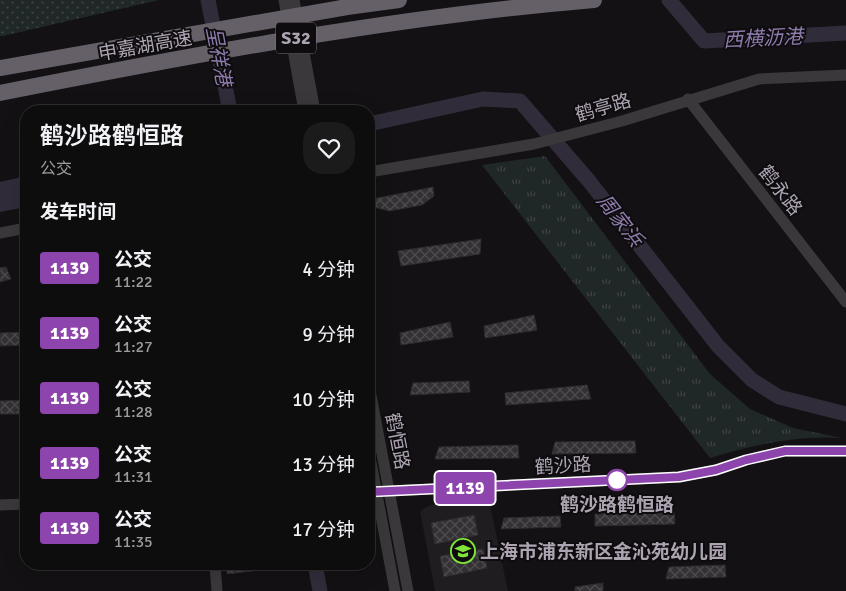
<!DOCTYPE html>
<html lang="zh">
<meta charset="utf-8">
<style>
:root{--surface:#0e0d0e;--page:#1c1b1c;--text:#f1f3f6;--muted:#9b9c9e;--line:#2e2d2e}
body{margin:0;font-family:Signika,"Noto Sans SC",sans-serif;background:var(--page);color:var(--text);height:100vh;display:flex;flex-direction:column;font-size:19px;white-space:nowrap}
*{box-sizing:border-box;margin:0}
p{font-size:16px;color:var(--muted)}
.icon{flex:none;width:28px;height:28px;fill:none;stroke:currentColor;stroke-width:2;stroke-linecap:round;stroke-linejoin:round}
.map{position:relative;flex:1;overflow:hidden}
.drawer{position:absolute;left:20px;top:105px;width:355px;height:465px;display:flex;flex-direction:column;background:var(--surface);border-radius:20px;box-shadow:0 5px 20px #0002,0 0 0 1px var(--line)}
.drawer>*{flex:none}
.badge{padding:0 10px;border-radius:4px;font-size:18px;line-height:32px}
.map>.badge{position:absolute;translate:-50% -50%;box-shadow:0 0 0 2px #fff}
h2{padding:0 20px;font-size:19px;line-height:45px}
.round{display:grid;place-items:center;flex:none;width:52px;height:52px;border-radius:20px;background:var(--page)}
.head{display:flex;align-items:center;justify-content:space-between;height:85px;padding:0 20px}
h1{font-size:24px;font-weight:600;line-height:38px}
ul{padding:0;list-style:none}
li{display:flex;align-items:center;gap:15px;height:65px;padding:0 20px}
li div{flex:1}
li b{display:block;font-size:19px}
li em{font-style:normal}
li .badge{min-width:55px;font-weight:700;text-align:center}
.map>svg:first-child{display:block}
.built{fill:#1f1d20}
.grass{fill:url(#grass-tufts)}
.park{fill:url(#park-dots)}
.water{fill:#312c3a}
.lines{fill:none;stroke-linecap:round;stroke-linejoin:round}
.river{stroke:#312c3a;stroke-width:15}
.building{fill:url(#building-cross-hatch);stroke:#2e2b2f}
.minor{stroke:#3b383c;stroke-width:11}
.highway{stroke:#655f68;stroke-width:16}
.line-casing{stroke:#fff;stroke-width:11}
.line{stroke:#8e44ad;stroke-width:8}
.stop-dot{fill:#fff;stroke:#8e44ad;stroke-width:2.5}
.labels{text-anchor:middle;stroke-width:4;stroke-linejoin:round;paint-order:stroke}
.shield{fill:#0e0c0e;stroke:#7d7681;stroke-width:1}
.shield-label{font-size:18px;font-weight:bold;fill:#ada4b2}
.street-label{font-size:19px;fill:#ada4b2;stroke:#0e0c0e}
.stop-label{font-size:19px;font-weight:bold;fill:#ada4b2;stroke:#0e0c0e}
.poi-label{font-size:19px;font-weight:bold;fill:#ada4b2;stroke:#0e0c0e;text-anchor:start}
.water-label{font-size:20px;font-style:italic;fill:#8e7cac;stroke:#0e0c0e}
</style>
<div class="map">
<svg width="846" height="591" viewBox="0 0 846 591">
<defs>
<pattern id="grass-tufts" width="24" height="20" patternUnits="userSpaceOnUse" patternTransform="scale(1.25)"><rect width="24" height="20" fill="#202727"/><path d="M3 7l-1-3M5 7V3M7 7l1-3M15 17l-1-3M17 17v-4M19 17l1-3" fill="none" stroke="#3e4344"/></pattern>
<pattern id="park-dots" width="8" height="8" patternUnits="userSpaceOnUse" patternTransform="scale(1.25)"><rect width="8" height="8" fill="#202727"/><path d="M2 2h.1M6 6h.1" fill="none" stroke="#3e4344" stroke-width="1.8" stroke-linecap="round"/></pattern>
<pattern id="building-cross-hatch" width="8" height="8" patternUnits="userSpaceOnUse" patternTransform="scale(1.25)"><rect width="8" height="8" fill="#343135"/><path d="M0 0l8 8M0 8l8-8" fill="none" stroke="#4f4c50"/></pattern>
</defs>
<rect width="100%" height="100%" fill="#131113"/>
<path class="built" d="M489,500l19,91h-73l-15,-80 11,-6z"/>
<path class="grass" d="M545,156l165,218 40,35 43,19 49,10c-46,-3 -88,7 -132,20l-228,-293z"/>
<path class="park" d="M0,0h159l-156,36h-3z"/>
<path class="water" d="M26,176v31l-26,5v-30z"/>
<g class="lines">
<path class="river" d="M208,0l22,111
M669,0l35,41 142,-8
M369,124l114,-25 37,2 69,80 129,165 34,34 27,17 67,17
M315,564l5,27"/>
</g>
<path class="building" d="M433,187l1,9 -12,9 -33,6 -15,-4 -1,-8z
M481,239l-1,15 -79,12 -3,-15z
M6,267l5,12 -11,3v-14z
M534,315l3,15 -52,8 -1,-12z
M450,322l3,15 -52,8 -1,-12z
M26,332v13l-26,1v-13z
M469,381l1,11 -60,3 3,-12z
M587,385l4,14 -85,6 -1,-12z
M26,400v14h-26v-13z
M635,441l1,12 -84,1 3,-12z
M518,445l1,13 -84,1 4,-12z
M674,512l1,12 -80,2v-12z
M474,515l4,20 -43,9 -4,-21z
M560,516l1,11 -60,2 3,-11z
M483,549l4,19 -43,9 -4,-21z
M227,564h49v4l-49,6z
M725,565l1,12 -60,2 3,-12z
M603,583v8h-28v-4z"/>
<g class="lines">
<path class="minor" d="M284,0l20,111
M294,0l21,111
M688,99l158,203
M369,172l165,-28 88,-23 137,-42 87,-4
M0,233l26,-5
M369,385l39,206
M369,452l26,139
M369,492l310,-15 37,-7 30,-10 39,-9h61
M0,505l26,-1
M215,564l2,27"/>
<path class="highway" d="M0,68l347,-61 52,-7
M0,93c197,-39 394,-76 594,-93"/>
</g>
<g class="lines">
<defs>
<path id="line" d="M369,492l310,-15 37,-7 30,-10 39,-9h61"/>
</defs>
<use href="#line" class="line-casing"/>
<use href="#line" class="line"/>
</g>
<defs>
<symbol id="school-ring" viewBox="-11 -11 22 22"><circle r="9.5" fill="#0e0c0e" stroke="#81e438" stroke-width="1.5"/><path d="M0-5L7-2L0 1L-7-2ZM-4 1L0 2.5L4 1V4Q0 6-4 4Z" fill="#81e438"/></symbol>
</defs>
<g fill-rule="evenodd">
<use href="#school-ring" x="449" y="537" width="28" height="28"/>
</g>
<circle class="stop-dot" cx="617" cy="480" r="10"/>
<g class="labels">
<rect class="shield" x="276" y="22.5" width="40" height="31" rx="4"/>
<g class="shield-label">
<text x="296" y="44">S32</text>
</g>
<g class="street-label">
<text transform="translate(145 45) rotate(-10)" y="7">申嘉湖高速</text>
<text transform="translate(603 107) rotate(-16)" y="7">鹤亭路</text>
<text transform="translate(781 190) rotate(52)" y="7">鹤永路</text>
<text transform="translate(398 441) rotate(79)" y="7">鹤恒路</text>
<text transform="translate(563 465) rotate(-3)" y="7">鹤沙路</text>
</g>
<g class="stop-label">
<text x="617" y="511">鹤沙路鹤恒路</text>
</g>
<g class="poi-label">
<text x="480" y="558">上海市浦东新区金沁苑幼儿园</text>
</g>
<g class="water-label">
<text transform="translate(763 38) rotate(-3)" y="7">西横沥港</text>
<text transform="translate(219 56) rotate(79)" y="7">呈祥港</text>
<text transform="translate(620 220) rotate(52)" y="7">周家浜</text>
</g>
</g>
</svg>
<b class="badge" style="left:465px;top:488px;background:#8e44ad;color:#fff">1139</b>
<section class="drawer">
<div class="head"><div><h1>鹤沙路鹤恒路</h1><p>公交</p></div><a class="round"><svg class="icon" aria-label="heart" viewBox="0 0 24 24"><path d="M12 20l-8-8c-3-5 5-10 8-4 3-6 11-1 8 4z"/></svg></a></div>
<h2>发车时间</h2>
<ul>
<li><span class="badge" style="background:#8e44ad;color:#fff">1139</span><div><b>公交</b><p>11:22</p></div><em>4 分钟</em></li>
<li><span class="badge" style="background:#8e44ad;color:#fff">1139</span><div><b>公交</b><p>11:27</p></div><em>9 分钟</em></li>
<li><span class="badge" style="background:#8e44ad;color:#fff">1139</span><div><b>公交</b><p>11:28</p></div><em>10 分钟</em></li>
<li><span class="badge" style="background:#8e44ad;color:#fff">1139</span><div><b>公交</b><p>11:31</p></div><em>13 分钟</em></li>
<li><span class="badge" style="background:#8e44ad;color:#fff">1139</span><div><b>公交</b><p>11:35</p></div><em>17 分钟</em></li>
</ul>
</section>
</div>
